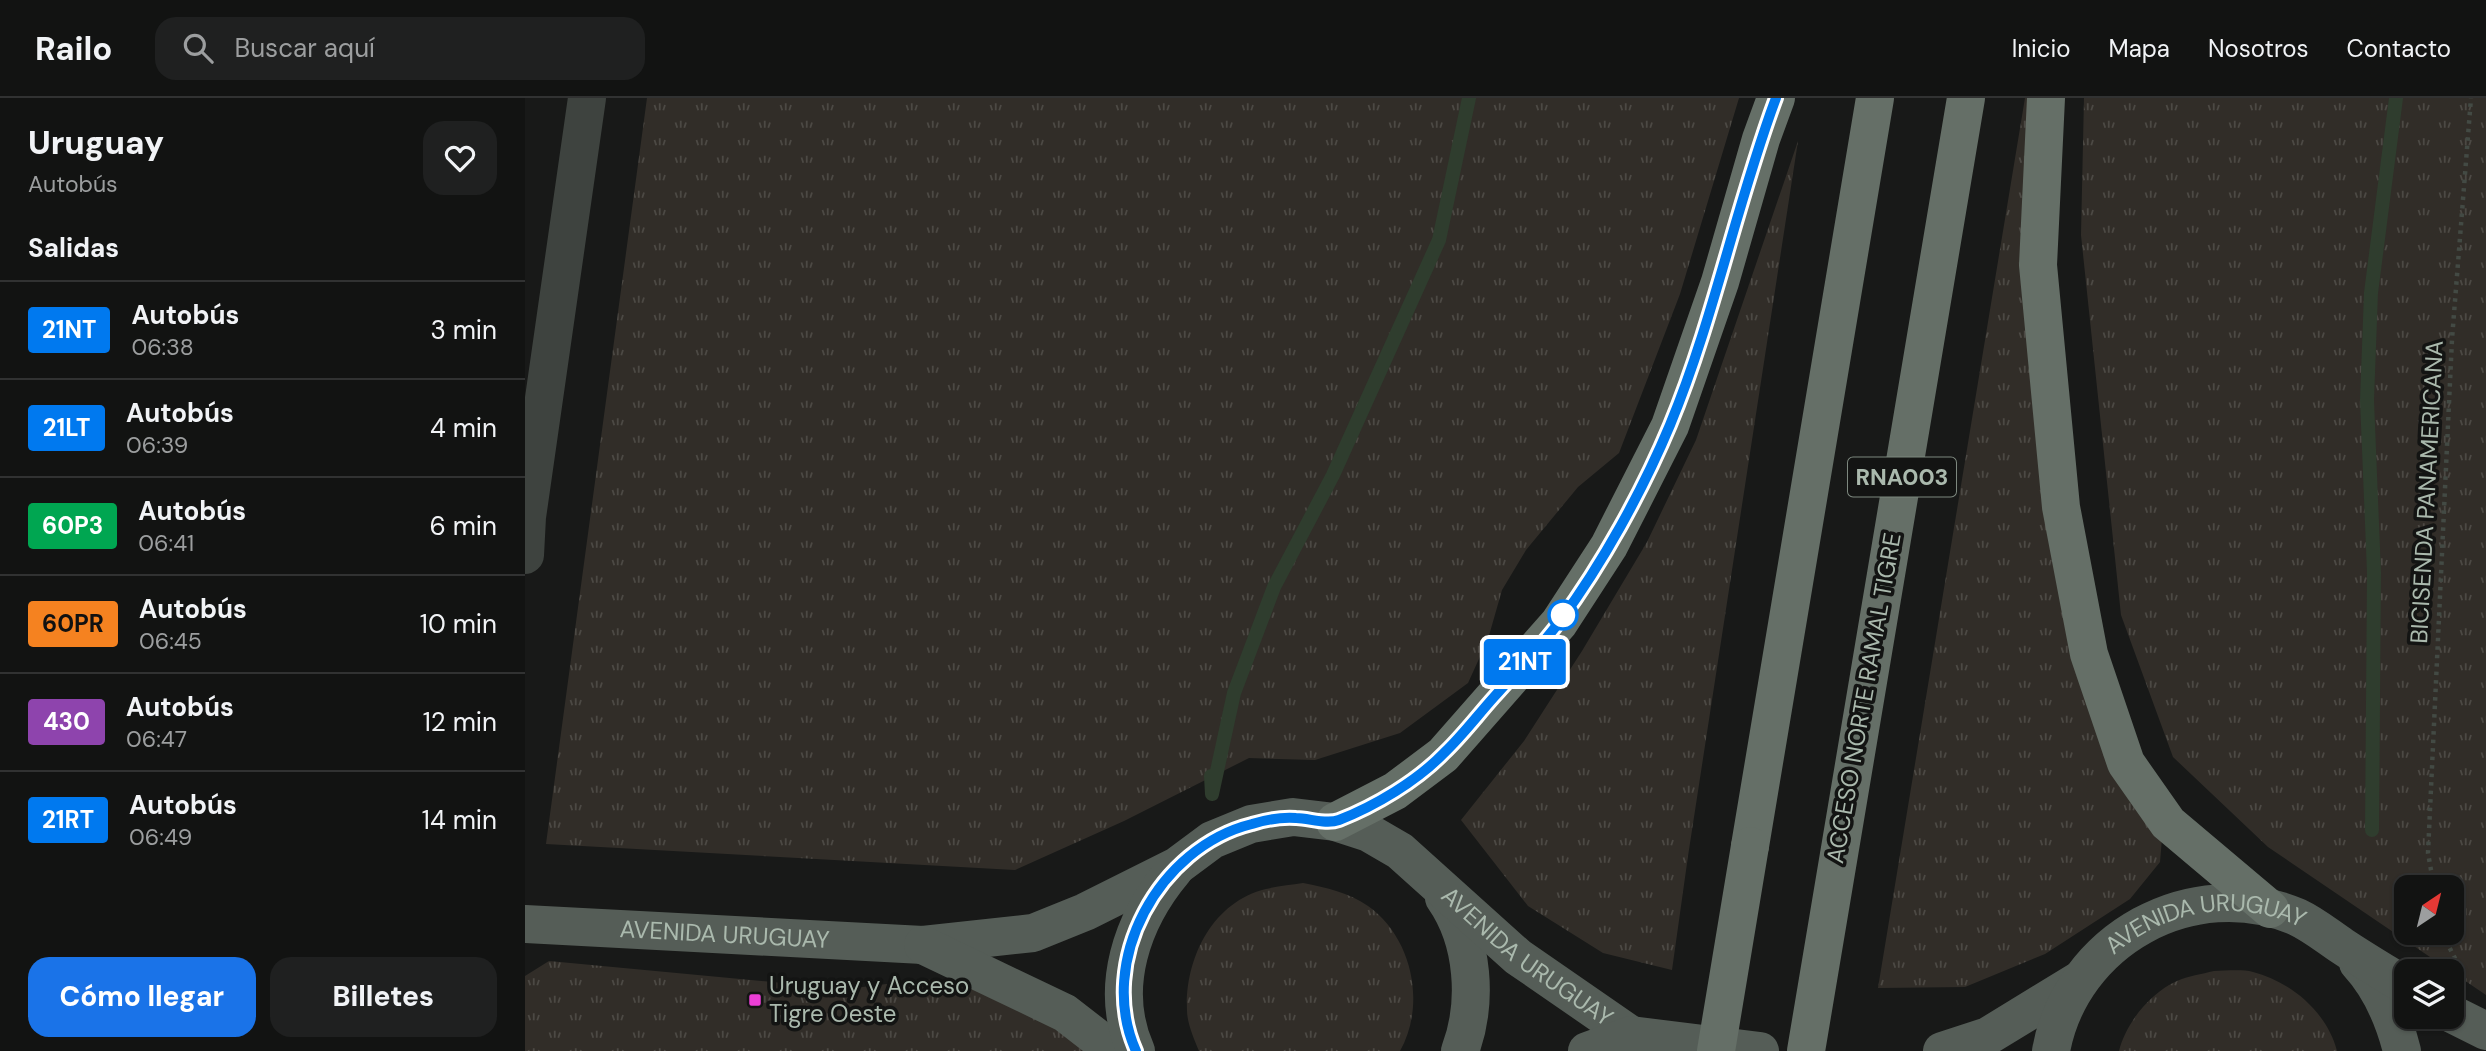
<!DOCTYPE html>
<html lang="es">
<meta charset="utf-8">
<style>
:root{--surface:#121312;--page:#1f2020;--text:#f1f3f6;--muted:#9c9e9f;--line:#313232;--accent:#1a73e8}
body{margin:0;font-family:"DM Sans",sans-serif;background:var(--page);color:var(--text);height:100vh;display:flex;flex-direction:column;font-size:26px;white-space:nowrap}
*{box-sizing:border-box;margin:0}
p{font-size:23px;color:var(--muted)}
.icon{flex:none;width:38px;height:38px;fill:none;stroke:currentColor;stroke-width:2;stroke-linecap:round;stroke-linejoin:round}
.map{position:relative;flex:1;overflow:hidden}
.side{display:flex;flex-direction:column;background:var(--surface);width:525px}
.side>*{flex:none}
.badge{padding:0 14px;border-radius:5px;font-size:24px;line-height:46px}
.needle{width:46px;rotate:35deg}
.tools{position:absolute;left:1869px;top:777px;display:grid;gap:14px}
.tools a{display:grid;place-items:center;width:70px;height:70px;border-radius:14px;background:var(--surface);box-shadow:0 2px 5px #0004,0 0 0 2px var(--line);font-size:35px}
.map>.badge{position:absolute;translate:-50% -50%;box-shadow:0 0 0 4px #fff}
h2{padding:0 28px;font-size:26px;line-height:63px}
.round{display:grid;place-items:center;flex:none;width:74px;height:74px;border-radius:21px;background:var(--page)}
.head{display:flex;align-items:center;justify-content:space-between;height:119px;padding:0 28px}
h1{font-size:33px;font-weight:800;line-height:52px}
.cta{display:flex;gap:14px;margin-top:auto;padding:14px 28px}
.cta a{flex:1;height:80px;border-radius:21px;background:var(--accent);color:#fff;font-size:28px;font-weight:800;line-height:80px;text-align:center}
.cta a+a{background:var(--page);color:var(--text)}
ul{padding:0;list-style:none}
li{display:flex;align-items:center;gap:21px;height:98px;padding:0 28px;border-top:2px solid var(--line)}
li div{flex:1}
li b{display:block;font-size:26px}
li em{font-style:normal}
li .badge{min-width:77px;font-weight:700;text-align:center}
header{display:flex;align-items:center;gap:42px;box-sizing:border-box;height:98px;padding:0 35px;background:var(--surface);border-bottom:2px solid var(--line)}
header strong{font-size:33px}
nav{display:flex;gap:38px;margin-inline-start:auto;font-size:24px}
.search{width:490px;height:63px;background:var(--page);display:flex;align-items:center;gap:18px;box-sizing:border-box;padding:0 24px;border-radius:21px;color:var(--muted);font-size:26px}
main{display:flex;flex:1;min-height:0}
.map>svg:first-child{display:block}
.grass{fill:url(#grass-tufts);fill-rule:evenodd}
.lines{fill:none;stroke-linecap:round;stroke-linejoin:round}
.stream{stroke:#2f3d2e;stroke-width:14}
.path{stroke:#434a44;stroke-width:4.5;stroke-dasharray:3.5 5;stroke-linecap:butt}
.minor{stroke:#3e433f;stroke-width:38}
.major{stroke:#555d57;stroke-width:38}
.highway{stroke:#656f67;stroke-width:38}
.highway-bridge{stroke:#656f67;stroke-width:38}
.line-casing{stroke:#fff;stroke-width:16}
.line{stroke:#0079ef;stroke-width:10}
.stop-dot{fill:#fff;stroke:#0079ef;stroke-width:3.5}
.poi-dot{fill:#eb3ed5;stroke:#131413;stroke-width:2.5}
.labels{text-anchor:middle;stroke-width:7;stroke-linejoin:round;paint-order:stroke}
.shield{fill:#131413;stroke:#7d887f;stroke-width:2}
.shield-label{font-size:23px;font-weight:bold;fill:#aab9ad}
.street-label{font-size:24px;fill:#aab9ad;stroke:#131413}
.poi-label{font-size:24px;fill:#aab9ad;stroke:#131413;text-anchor:start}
</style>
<header>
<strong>Railo</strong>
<div class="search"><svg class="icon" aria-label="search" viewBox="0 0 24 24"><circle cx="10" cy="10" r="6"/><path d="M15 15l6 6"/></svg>Buscar aquí</div>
<nav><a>Inicio</a><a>Mapa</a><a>Nosotros</a><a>Contacto</a></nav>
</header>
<main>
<section class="side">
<div class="head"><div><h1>Uruguay</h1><p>Autobús</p></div><a class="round"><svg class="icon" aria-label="heart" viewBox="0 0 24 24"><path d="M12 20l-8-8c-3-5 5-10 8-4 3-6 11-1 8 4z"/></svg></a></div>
<h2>Salidas</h2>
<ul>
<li><span class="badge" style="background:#0079ef;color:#fff">21NT</span><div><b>Autobús</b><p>06:38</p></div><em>3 min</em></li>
<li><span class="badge" style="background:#0079ef;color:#fff">21LT</span><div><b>Autobús</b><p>06:39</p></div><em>4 min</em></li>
<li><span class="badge" style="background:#00a651;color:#fff">60P3</span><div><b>Autobús</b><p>06:41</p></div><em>6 min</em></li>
<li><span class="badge" style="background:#f58220;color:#111">60PR</span><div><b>Autobús</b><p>06:45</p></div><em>10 min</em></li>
<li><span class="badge" style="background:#8e44ad;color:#fff">430</span><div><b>Autobús</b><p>06:47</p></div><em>12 min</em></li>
<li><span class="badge" style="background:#0079ef;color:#fff">21RT</span><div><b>Autobús</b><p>06:49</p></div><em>14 min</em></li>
</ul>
<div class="cta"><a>Cómo llegar</a><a>Billetes</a></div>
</section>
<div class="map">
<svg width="1961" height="953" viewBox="0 0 1961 953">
<defs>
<pattern id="grass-tufts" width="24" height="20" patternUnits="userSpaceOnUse" patternTransform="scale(1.75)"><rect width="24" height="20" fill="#312d28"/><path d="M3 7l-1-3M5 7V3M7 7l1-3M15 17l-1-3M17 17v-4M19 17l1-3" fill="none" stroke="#4c4944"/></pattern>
</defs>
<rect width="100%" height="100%" fill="#181918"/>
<path class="grass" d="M122,0h1092l-59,196 -61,159 -41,34 -52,63 -24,40 -14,49 -20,44 -68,50 -85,27 -66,-2 -125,63 -109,49 -469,-26z
M1500,0h14l9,391 114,349 -2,24 -30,37 -85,55 -80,33 -87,1z
M1559,0h402v897l-218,-148 -95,-90 -52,-142 -40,-380zM1881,789h46v46h-46z
M1273,43l-110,715 -16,114 -69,-17 -75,-47 -67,-86 63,-79 58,-90 65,-109 49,-102z
M778,785c24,5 45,9 65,23 45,32 58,99 32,145h-201c-5,-12 -12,-28 -12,-41 -2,-51 25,-108 79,-121 12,-3 25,-4 37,-6z
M24,863l298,28 79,-10 63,13 88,48 11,11h-563v-75z
M1689,873c12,0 27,-2 39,1 38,10 74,40 84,79h-218c7,-28 31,-58 58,-70 11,-5 25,-7 37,-10z"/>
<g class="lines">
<path class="stream" d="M686,678l1,18 22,-101 40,-106 59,-112 106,-235 30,-142
M1847,732l2,-257 -7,-173 4,-107 25,-195"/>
<path class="path" d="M1909,789l-6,-34 24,-514 19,-241
M1917,835l18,35"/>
<path class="minor" d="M0,457l2,-38 60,-419"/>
<g class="major">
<path d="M919,800c30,43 34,105 16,153"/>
<path id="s1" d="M0,826l398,21 110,-12 52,-21 92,-46 35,-26 39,-16 42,-7 42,5 34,11 31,18 118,106 113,78"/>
<path d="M398,847l142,68 49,38"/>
<path d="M1833,865c23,25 36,56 44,88"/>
<path d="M1927,916l34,17"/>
<path d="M611,953c-28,-63 -4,-131 38,-181"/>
<path d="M1062,953l44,-16 129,16"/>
<path d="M1417,953l46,-15 90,-55"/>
<path id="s2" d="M1526,953c20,-111 141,-179 246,-134 17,8 30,19 45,29 21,14 43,27 64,40"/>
</g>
<path class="highway" d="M1521,0l-8,167 23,242 28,147 37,109 42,60 102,86
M810,724l60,-31 48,-36 116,-132 50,-77 61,-120 50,-144 41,-143 15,-41
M1225,748l125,-748
M1281,953l160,-953"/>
<path class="highway-bridge" d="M1191,953l34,-205"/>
</g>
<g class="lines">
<defs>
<path id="line" d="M611,953c-40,-90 23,-204 116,-227 13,-4 30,-7 44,-6 13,0 30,7 43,2 36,-14 78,-39 105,-67 18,-17 33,-37 50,-56 22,-25 46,-49 66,-76 42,-57 82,-129 110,-196 44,-106 66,-220 106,-327"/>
</defs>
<use href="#line" class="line-casing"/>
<use href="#line" class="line"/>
</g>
<circle class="stop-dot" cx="1038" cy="517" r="14"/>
<rect class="poi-dot" x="223" y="895" width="14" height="14" rx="3.5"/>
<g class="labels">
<rect class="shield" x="1323" y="359.5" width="108" height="39" rx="5"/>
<g class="shield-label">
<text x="1377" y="387">RNA003</text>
</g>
<g class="street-label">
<text transform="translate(1902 394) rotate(-87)" y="8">BICISENDA PANAMERICANA</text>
<text transform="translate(1339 600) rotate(-80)" y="8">ACCESO NORTE RAMAL TIGRE</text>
<text dy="8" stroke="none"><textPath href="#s1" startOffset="200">AVENIDA URUGUAY</textPath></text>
<text dy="8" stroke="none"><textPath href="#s2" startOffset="224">AVENIDA URUGUAY</textPath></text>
<text dy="8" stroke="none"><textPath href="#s1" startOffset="1076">AVENIDA URUGUAY</textPath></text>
</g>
<g class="poi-label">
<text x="244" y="896">Uruguay y Acceso<tspan x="244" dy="28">Tigre Oeste</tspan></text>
</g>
</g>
</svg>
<div class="tools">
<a><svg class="needle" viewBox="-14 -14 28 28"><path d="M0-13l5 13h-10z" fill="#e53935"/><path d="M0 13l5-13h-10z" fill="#9c9e9f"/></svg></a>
<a><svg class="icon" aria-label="layers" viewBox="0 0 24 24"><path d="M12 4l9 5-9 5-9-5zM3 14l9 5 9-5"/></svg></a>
</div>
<b class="badge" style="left:1000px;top:564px;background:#0079ef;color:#fff">21NT</b>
</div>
</main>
